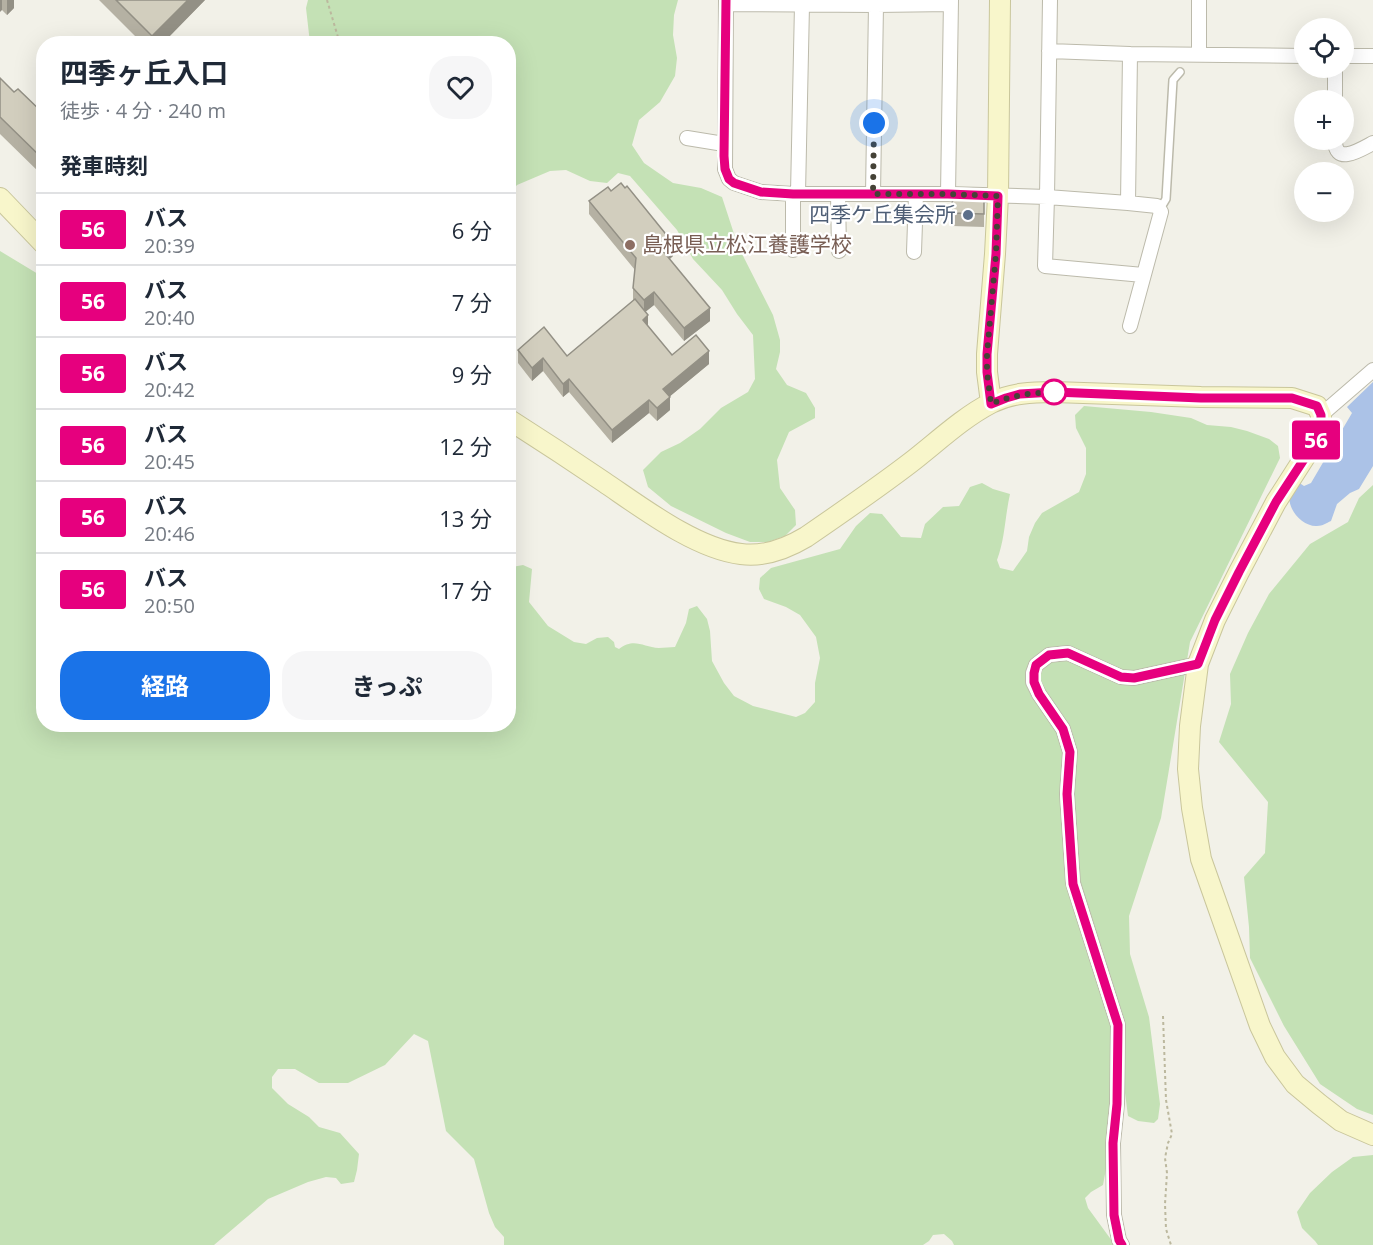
<!DOCTYPE html>
<html lang="ja">
<meta charset="utf-8">
<style>
:root{--surface:#fff;--page:#f6f6f7;--text:#1f2937;--muted:#747a83;--line:#e0e1e3;--accent:#1a73e8}
body{margin:0;font-family:"Open Sans","Noto Sans JP",sans-serif;background:var(--page);color:var(--text);height:100vh;display:flex;flex-direction:column;font-size:22px;white-space:nowrap}
*{box-sizing:border-box;margin:0}
p{font-size:20px;color:var(--muted)}
.icon{flex:none;width:33px;height:33px;fill:none;stroke:currentColor;stroke-width:2;stroke-linecap:round;stroke-linejoin:round}
.map{position:relative;flex:1;overflow:hidden}
.side{position:absolute;left:36px;top:36px;width:480px;height:696px;display:flex;flex-direction:column;background:var(--surface);border-radius:24px;box-shadow:0 6px 24px #0002}
.side>*{flex:none}
.badge{padding:0 12px;border-radius:4px;font-size:21px;line-height:39px}
.tools{position:absolute;left:1294px;top:18px;display:grid;gap:12px}
.tools a{display:grid;place-items:center;width:60px;height:60px;border-radius:50%;background:var(--surface);box-shadow:0 6px 24px #0002;font-size:30px}
.you{position:absolute;width:30px;height:30px;margin:-15px;border:4px solid #fff;border-radius:50%;background:#1a73e8;box-shadow:0 0 0 9px #1a73e833}
.map>.badge{position:absolute;translate:-50% -50%;box-shadow:0 0 0 3px #fff}
h2{padding:0 24px;font-size:22px;line-height:54px}
.round{display:grid;place-items:center;flex:none;width:63px;height:63px;border-radius:24px;background:var(--page)}
.overview{display:flex;align-items:center;justify-content:space-between;height:102px;padding:0 24px}
h1{font-size:28px;font-weight:700;line-height:45px}
.button{display:flex;gap:12px;margin-top:auto;padding:12px 24px}
.button a{flex:1;height:69px;border-radius:24px;background:var(--accent);color:#fff;font-size:24px;font-weight:700;line-height:69px;text-align:center}
.button a+a{background:var(--page);color:var(--text)}
ul{padding:0;list-style:none}
li{display:flex;align-items:center;gap:18px;height:72px;padding:0 24px;border-top:2px solid var(--line)}
li div{flex:1}
li b{display:block;font-size:22px}
li em{font-style:normal}
li .badge{min-width:66px;font-weight:700;text-align:center}
.map>svg:first-child{display:block}
.green{fill:#c4e1b5}
.water{fill:#abc2e7}
.lines{fill:none;stroke-linecap:round;stroke-linejoin:round}
.lane-casing{stroke:#bcbaab;stroke-width:10}
.street-casing{stroke:#bcbaab;stroke-width:16}
.secondary-casing{stroke:#c9c69b;stroke-width:22}
.path{stroke:#bcb89e;stroke-width:2;stroke-dasharray:3 3;stroke-linecap:butt}
.lane{stroke:#fff;stroke-width:7}
.street{stroke:#fff;stroke-width:14}
.secondary{stroke:#f8f6cb;stroke-width:20}
.wall{fill:#b5b1a3}
.shaded-wall{fill:#939085}
.building{fill:#d2cebe;stroke:#939085;stroke-width:1.5}
.line-casing{stroke:#fff;stroke-width:14}
.line{stroke:#e6007e;stroke-width:9}
.walk{stroke:#444237;stroke-width:6;stroke-dasharray:0 10.8}
.service-dot{fill:#5c6f8a;stroke:#fff;stroke-width:2}
.education-dot{fill:#8d6e63;stroke:#fff;stroke-width:2}
.stop-dot{fill:#fff;stroke:#e6007e;stroke-width:3}
.labels{text-anchor:middle;stroke-width:4.5;stroke-linejoin:round;paint-order:stroke}
.service-label{font-size:21px;fill:#4e5e75;stroke:#fff;text-anchor:end}
.education-label{font-size:21px;fill:#785e54;stroke:#fff;text-anchor:start}
</style>
<div class="map">
<svg width="1373" height="1245" viewBox="0 0 1373 1245">
<rect width="100%" height="100%" fill="#f2f1e8"/>
<path class="green" d="M308,0h370l-4,15 -1,20 4,23 -2,18 -15,26 -21,18 -7,25 12,18 29,20 28,5 21,9 16,49 35,69 7,25v12l-4,17 11,16 19,8 9,15v10l-26,14 -12,28 3,28 15,22 1,15 -11,11 -17,6h-18l-24,-9 -55,-27 -23,-19 -5,-17 18,-18 19,-9 20,-14 21,-21 27,-16 7,-13 -2,-44 -16,-21 -15,-24 -29,-31 -16,-29 -47,-54 -12,-3 -11,10 -17,-2 -24,-11 -16,1 -33,14 -8,10 -1,-151 -198,-1 -4,-35z
M0,251l43,26 1,447h464l1,-161 3,4 11,-2 9,4 -3,33 19,24 26,16 12,2 11,-6 11,-1 6,5 1,5 4,2c15,-12 24,-2 40,-1 5,0 11,-1 16,-1l11,-24 3,-14 8,-3 10,13 3,12 2,30 12,22 10,13 19,10 43,11 9,-4 10,-11v-19l5,-25 -4,-21 -16,-22 -14,-8 -22,-8 -5,-10 1,-11 11,-10 69,-19 16,-23 14,-13 12,1 19,23 20,1 4,-14 18,-17 16,-1 11,-19 12,-4 11,6 17,5c-5,22 -5,45 -13,66l3,8 13,3 14,-20 2,-14 6,-14 7,-10 37,-21 7,-18v-26l-10,-20 -1,-13 9,-9 67,6 40,6 16,7 24,2 16,4 22,8 9,7 2,12 -90,184 -29,176 -32,98 1,38 19,63 11,87 -2,15 -4,4 -16,-2 -10,-5 -3,-23 -4,-6 -18,98 -12,7 -6,6 3,10 27,37h-161l-2,-4 -8,-7 -11,1 -4,6 -6,4h-419v-8l-9,-10 -6,-14 -15,-54 -28,-28 -18,-90 -14,-7 -29,31 -37,18h-29l-24,-14h-17l-6,8v11l16,16 21,13 10,10 21,6 19,21 -2,16 -3,12 -13,2 -5,-6 -10,-1 -18,5 -40,17 -54,46h-214z
M1373,485v630l-16,-6 -37,-25 -36,-58 -34,-68 -1,-31 -5,-50 21,-24 3,-51 -49,-60 12,-38 -1,-30 18,-41 21,-39 41,-50 38,-22 11,-24z
M1373,1155v90h-55l-3,-4 -13,-13 -5,-16 13,-19 22,-21 21,-15z"/>
<path class="water" d="M1373,382v84l-14,23 -9,4 -13,11 -6,17c-5,2 -8,5 -14,5 -14,1 -31,-17 -27,-32 2,-4 6,-8 8,-12l6,4 7,-3 41,-70 -5,-6z"/>
<g class="lines">
<defs>
<path id="lane" d="M1160,209l6,-10 7,-119 7,-8"/>
<path id="street" d="M726,0l-1,169 4,10 5,4 27,9 32,2h155l99,3 81,6 2,-149 175,2
M1050,0l-3,197 -2,69 98,9
M726,4l150,1 75,-1
M1049,51l81,3
M1199,54v-54
M1344,56h29
M1335,100v-32
M687,138l37,6
M1335,140c0,26 25,10 38,3
M798,193l4,-188
M838,194l1,57
M873,194l3,-189
M948,194l3,-194
M1128,203l29,3 4,6 -31,114
M793,250v-56
M914,252l2,-58
M1321,415l52,-45
M1122,1245l-3,-5 -5,-25 -1,-72 4,-39 1,-79 -45,-142 -6,-89 3,-42 -7,-23 -24,-35 -6,-12v-9l3,-8 13,-10 19,-2 53,24 13,1 64,-14"/>
<path id="secondary" d="M0,198l44,46
M991,403l-4,-31v-18l8,-100 3,-58 2,-196
M508,419c33,21 65,42 96,63 37,25 92,67 137,72 23,3 45,-5 65,-17 35,-24 70,-48 104,-74 26,-20 52,-45 81,-60 20,-10 41,-11 63,-11l147,5 91,1 25,8 4,9v11l-6,15 -39,61 -37,70 -24,48 -17,44 -8,62 -2,43 4,39 9,51 59,167 15,31 20,27 24,20 22,17 32,14"/>
</defs>
<use href="#lane" class="lane-casing"/>
<use href="#street" class="street-casing"/>
<use href="#secondary" class="secondary-casing"/>
<path class="path" d="M327,0l13,44
M1163,1016l3,84 6,34 -4,9 -3,15 2,15 -2,31 1,25 5,16"/>
<use href="#lane" class="lane"/>
<use href="#street" class="street"/>
<use href="#secondary" class="secondary"/>
</g>
<path class="wall" d="M0,0h14v8l-7,7 -5,-5z
M99,0h106l-43,44h-19z
M0,78l14,14 30,22v63l-44,-43z
M953,190l31,1v36l-32,-1z
M611,191l62,65 -3,3 40,62 -26,20 -30,-36 -9,7 3,14 24,29 37,9 -40,33 1,13 -13,11 -8,-8 -37,30 -43,-51 -6,5 -20,-26 -11,10 -14,-18v-13l49,6 66,-55v-13l2,-18 -46,-56v-13z"/>
<path class="shaded-wall" d="M0,0h2v10l-2,2z
M7,0h7v8l-7,7z
M188,0h17l-43,44h-10v-8z
M673,243v13l-10,8v-13z
M654,292v13l-10,8v-13z
M710,308v13l-26,20v-13z
M648,315v13l-5,-8z
M709,351v13l-46,38v-13z
M543,358v13l-11,10v-13z
M569,379v13l-6,5v-13z
M670,397v13l-13,11v-13z
M649,400v13l-37,30v-13z"/>
<path class="building" d="M116,0h72l-36,36z
M0,78l14,14 4,-3 26,25v46l-44,-43z
M621,183l4,5 2,-2 46,57 -10,8 47,57 -26,20 -30,-36 -10,8 -11,-12 3,-30 -47,-57 19,-14 3,4z
M953,190l31,1v23l-32,-1z
M635,299l13,16 -5,5 29,35 24,-20 13,16 -46,38 7,8 -13,11 -8,-8 -37,30 -43,-51 -6,5 -20,-26 -11,10 -14,-18 26,-23 23,29z"/>
<g class="lines">
<defs>
<path id="line" d="M726,0l-2,156 1,13 4,10 5,4 27,9 32,2h155l50,2 -2,58 -9,100v18l4,32 15,-6 14,-4 34,-2 147,6h91l25,8 4,9v11l-5,15 -40,61 -37,70 -24,48 -17,44 -64,14 -13,-1 -53,-24 -19,2 -13,10 -2,8v9l5,12 24,35 7,23 -3,42 6,90 45,141 -1,79 -4,39 1,72 5,25 3,5"/>
</defs>
<use href="#line" class="line-casing"/>
<use href="#line" class="line"/>
<path class="walk" d="M874,123l-1,71h75l50,2 -2,58 -9,100v18l4,32c21,-9 40,-11 63,-12"/>
</g>
<circle class="service-dot" cx="968" cy="215" r="6"/>
<circle class="education-dot" cx="630" cy="245" r="6"/>
<circle class="stop-dot" cx="1054" cy="392" r="12"/>
<g class="labels">
<g class="service-label">
<text x="956" y="222">四季ケ丘集会所</text>
</g>
<g class="education-label">
<text x="642" y="252">島根県立松江養護学校</text>
</g>
</g>
</svg>
<div class="tools">
<a><svg class="icon" aria-label="locate" viewBox="0 0 24 24"><circle cx="12" cy="12" r="6"/><path d="M12 2v4M12 18v4M2 12h4M18 12h4"/></svg></a>
<a>+</a>
<a>−</a>
</div>
<div class="you" style="left:874px;top:123px"></div>
<b class="badge" style="left:1316px;top:440px;background:#e6007e;color:#fff">56</b>
<section class="side">
<div class="overview"><div><h1>四季ヶ丘入口</h1><p>徒歩 · 4 分 · 240 m</p></div><a class="round"><svg class="icon" aria-label="heart" viewBox="0 0 24 24"><path d="M12 20l-8-8c-3-5 5-10 8-4 3-6 11-1 8 4z"/></svg></a></div>
<h2>発車時刻</h2>
<ul>
<li><span class="badge" style="background:#e6007e;color:#fff">56</span><div><b>バス</b><p>20:39</p></div><em>6 分</em></li>
<li><span class="badge" style="background:#e6007e;color:#fff">56</span><div><b>バス</b><p>20:40</p></div><em>7 分</em></li>
<li><span class="badge" style="background:#e6007e;color:#fff">56</span><div><b>バス</b><p>20:42</p></div><em>9 分</em></li>
<li><span class="badge" style="background:#e6007e;color:#fff">56</span><div><b>バス</b><p>20:45</p></div><em>12 分</em></li>
<li><span class="badge" style="background:#e6007e;color:#fff">56</span><div><b>バス</b><p>20:46</p></div><em>13 分</em></li>
<li><span class="badge" style="background:#e6007e;color:#fff">56</span><div><b>バス</b><p>20:50</p></div><em>17 分</em></li>
</ul>
<div class="button"><a>経路</a><a>きっぷ</a></div>
</section>
</div>
